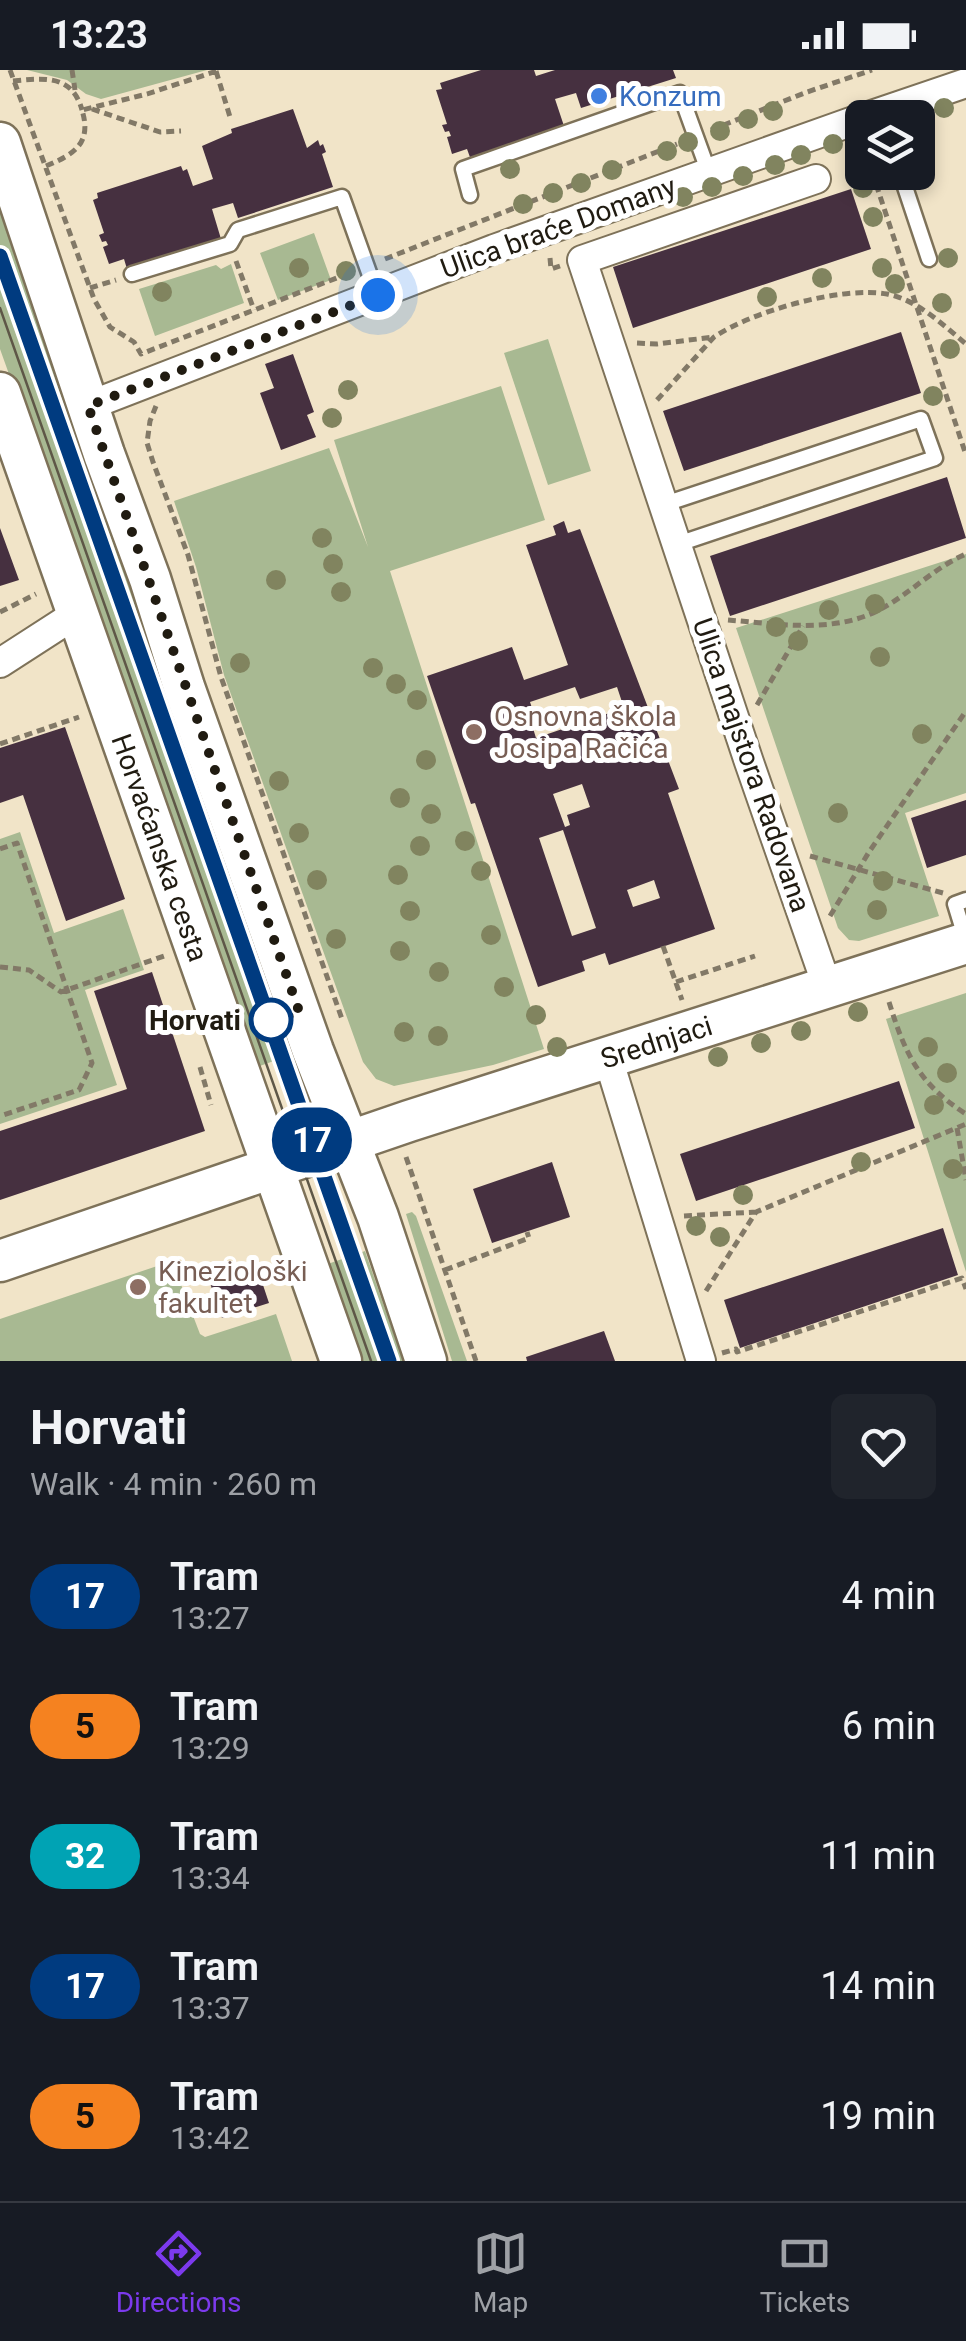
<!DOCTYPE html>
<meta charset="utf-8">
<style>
:root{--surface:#171b24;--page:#20242c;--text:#f1f3f6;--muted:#9ea1a6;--line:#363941;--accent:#7c3aed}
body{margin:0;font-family:Roboto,sans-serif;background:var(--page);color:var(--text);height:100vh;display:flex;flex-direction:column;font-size:38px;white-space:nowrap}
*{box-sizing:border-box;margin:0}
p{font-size:32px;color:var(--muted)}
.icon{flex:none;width:55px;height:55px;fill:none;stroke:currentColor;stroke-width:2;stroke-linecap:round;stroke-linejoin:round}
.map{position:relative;height:1291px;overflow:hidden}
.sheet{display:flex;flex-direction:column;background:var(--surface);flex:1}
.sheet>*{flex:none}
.badge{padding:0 20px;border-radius:32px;font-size:35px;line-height:65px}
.controls{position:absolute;left:845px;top:30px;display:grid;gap:20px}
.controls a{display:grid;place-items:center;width:90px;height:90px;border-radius:15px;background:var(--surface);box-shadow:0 5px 15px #0003;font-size:50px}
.you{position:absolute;width:50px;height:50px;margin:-25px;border:8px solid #fff;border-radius:50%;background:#1a73e8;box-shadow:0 0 0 15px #1a73e833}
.map>.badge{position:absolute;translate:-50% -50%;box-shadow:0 0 0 5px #fff}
.round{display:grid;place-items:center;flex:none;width:105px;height:105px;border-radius:15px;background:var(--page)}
.overview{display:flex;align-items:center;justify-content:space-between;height:170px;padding:0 30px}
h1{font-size:48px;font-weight:700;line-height:75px}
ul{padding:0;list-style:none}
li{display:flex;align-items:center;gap:30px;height:130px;padding:0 30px}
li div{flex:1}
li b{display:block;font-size:38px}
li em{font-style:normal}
li .badge{min-width:110px;font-weight:700;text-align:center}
.status{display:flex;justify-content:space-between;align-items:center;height:70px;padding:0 50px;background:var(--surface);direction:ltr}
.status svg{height:28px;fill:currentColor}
.tab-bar{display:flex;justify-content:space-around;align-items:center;height:140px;border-top:2px solid var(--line);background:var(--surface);font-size:28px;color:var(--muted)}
.tab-bar a{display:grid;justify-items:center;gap:5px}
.tab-bar .current{color:var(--accent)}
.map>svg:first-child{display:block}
.green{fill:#a8b992}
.building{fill:#463040;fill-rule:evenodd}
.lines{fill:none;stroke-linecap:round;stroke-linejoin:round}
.lane-casing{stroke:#7e7259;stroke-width:19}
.street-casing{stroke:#7e7259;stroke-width:32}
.secondary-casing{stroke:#7e7259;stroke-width:45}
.path{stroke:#827967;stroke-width:5;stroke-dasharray:8 5;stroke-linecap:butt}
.lane{stroke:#fff;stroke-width:14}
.street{stroke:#fff;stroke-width:28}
.secondary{stroke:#fff;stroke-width:40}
.tram{stroke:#5e5747;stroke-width:2.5}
.tree{fill:#81845f}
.line-casing{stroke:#fff;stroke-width:22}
.line{stroke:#003b80;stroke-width:15}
.walk{stroke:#201b11;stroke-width:10;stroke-dasharray:0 18}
.shop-dot{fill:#3f7fe0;stroke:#fff;stroke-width:4}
.education-dot{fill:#8d6e63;stroke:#fff;stroke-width:4}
.stop-dot{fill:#fff;stroke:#003b80;stroke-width:5}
.labels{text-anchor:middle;stroke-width:10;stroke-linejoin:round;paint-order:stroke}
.shop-label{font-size:28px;fill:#366cbe;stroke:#fff;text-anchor:start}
.street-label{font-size:28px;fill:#201b11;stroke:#fff}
.education-label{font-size:28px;fill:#785e54;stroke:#fff;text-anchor:start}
.stop-label{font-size:28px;font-weight:bold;fill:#201b11;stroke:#fff;text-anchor:end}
</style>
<div class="status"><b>13:23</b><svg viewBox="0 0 49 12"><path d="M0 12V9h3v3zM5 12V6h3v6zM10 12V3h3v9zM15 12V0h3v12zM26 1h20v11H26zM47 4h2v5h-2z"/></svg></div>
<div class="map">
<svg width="966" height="1291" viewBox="0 0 966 1291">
<rect width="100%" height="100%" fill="#f1e4c8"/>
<path class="green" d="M27,0h180l-106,29 -15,-5 -19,-14z
M0,136l296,847 -39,14 -257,-718z
M314,163l17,47 -53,20 -18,-47z
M231,194l13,39 -89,33 -16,-47 77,-24 5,4z
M548,269l43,132 -43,14 -44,-132z
M501,316l44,134 -155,51 154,478 -51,16 -99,21 -18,-7 -13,-17 -139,-387 -28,-108 -22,-66 155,-53 39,99 -34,-107z
M966,484v239l-61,20 34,103 -80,25 -10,-1 -11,-12 -102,-300z
M20,762l34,101 69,-24 21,61 -59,20 32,95 -117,39v-285z
M966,923v279l-80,-253z
M412,1142l4,4 51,145h-15l-46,-147z
M365,1181l38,110h-48l-33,-95z
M172,1191l28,73 5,3 71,-23 16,47h-292v-42z"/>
<path class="building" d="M481,0h53l2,6 19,-6h118l3,8 -95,30 -5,-15 -21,6 10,30 -94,31 -4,-11 -15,5 -5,-17 4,-1 -2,-5 -4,1 -3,-7 5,-1 -11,-34 6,-1 -2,-6z
M293,39l14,39 11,-8 2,6 3,-2 3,8 -4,2 11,33 -95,31 -5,-15 -21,6 9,30 -94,30 -3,-10 -15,5 -6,-17 5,-2 -2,-4 -4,1 -3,-7 5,-2 -11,-33 5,-2 -1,-5 84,-27 2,5 4,-2 6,17 20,-7 -11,-33 30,-13 -1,-4z
M851,119l20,60 -238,79 -20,-61z
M901,262l20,61 -237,78 -21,-60z
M293,284l21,58 -7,3 9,22 -35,13 -21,-57 14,-5 -9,-24z
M947,407l19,61 -236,78 -20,-60z
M564,451l4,12 12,-4 99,260 -11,4 47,136 -106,36 -4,-12 -23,8 3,10 -47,16 -63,-184 -4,1 -44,-128 85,-29 12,33 44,-15 -42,-120 30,-10 -3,-9zM575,617l5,12 37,-12 7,21 -88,30 -4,-13 5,-2 -7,-21zM582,714l8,23 -23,8 3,10 -5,2 -12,-33zM563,760l33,98 -24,8 -33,-98zM654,810l6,18 -27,9 -6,-17z
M0,458l19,52 -19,6z
M65,657l60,172 -59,22 -43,-126 -23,8v-55z
M966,730v55l-39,13 -16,-50z
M152,902l53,159 -205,69v-69l127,-42 -33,-98z
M899,1011l16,47 -219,73 -16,-47z
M552,1092l18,55 -78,26 -19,-54z
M943,1158l15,47 -218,73 -16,-48z
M257,1197l12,36 -47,15 -12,-35z
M604,1261l11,30h-88l-1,-4z"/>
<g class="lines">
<defs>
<path id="lane" d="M900,102l29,87
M470,125l-7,-26 217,-76 29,80
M132,204l98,-30 8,-14 104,-33 35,98
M665,434l256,-85 14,39 -257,86
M966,870l-11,-36 11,-4"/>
<path id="street" d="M863,48l103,-35
M816,109l-234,81 167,502 78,224
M88,336l406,-157 368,-131
M0,593l79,-51
M608,988l93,303"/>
<g id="secondary">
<path d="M0,73l104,311 46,125 34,108 129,364 65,166 48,144"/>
<path id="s1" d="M0,323l341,968"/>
<path id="s2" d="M0,1191l409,-140 557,-178"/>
</g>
</defs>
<use href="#lane" class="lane-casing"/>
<use href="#street" class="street-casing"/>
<use href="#secondary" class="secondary-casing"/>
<path class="path" d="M10,0l84,229 16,28 24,15 7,12 211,-82
M72,0l3,20
M216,1l14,46
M13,11c31,-3 59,-7 69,29
M92,39l68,23 21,-1
M711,60l96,-38 65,-22
M46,96c29,-12 46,-23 36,-56l65,-16 73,-24
M872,102l94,283
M550,188l1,11 9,-3
M385,189l292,-115
M236,191l18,49
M90,218l26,-8
M637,273l20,1 57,-7
M657,330l57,-63c39,-26 127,-51 173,-43 31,6 56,31 79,50
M156,336l-6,15 -3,22 6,19 35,93 33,122 121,342
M0,542l36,-18
M728,550c50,4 107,14 153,-11 30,-16 54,-42 85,-55
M757,635l46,-79
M0,674l79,-27
M0,779l17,-6 75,220 -13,27 -79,26
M810,786l133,37
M830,846l39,-64 97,-141
M663,876l19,54
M0,897l29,3 32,22 103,-36
M676,912l79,-26
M889,932c16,52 30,82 77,112
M200,997l11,38
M957,1058l9,52
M406,1087l70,204
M684,1146l72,-4
M445,1200l84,-32 -2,-6
M706,1221l50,-79 210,-88
M722,1283l14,-4 1,3 225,-74 4,11"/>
<use href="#lane" class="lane"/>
<use href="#street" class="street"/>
<use href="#secondary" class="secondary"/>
<path class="tram" d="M0,186l389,1105
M0,238l371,1053"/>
</g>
<g class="tree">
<circle cx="944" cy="38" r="10"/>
<circle cx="773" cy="41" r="10"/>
<circle cx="748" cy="49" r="10"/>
<circle cx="720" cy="61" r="10"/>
<circle cx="688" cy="72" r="10"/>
<circle cx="833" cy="74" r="10"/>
<circle cx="667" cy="81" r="10"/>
<circle cx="801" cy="85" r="10"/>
<circle cx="775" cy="95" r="10"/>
<circle cx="510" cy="99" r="10"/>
<circle cx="612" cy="100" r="10"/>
<circle cx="743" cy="106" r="10"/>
<circle cx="581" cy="113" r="10"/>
<circle cx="712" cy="117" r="10"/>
<circle cx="863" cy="118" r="10"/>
<circle cx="553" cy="123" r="10"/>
<circle cx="683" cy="127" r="10"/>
<circle cx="523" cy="134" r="10"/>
<circle cx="873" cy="147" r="10"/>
<circle cx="948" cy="188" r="10"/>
<circle cx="299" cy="198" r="10"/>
<circle cx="882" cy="198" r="10"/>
<circle cx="346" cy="201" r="10"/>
<circle cx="822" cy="208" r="10"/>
<circle cx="895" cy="214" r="10"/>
<circle cx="162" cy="222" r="10"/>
<circle cx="767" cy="227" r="10"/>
<circle cx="942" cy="233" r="10"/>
<circle cx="950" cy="279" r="10"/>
<circle cx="348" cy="320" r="10"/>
<circle cx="933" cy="326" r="10"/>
<circle cx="332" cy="348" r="10"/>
<circle cx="322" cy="468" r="10"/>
<circle cx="333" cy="494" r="10"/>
<circle cx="276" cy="510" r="10"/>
<circle cx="341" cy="522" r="10"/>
<circle cx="875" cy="534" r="10"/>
<circle cx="829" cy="540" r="10"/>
<circle cx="776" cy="557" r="10"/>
<circle cx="798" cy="571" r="10"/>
<circle cx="880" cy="587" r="10"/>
<circle cx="240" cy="593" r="10"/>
<circle cx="373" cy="598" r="10"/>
<circle cx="396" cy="614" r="10"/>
<circle cx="417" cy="630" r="10"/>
<circle cx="922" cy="664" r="10"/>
<circle cx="426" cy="690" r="10"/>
<circle cx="279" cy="711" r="10"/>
<circle cx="400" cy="728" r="10"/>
<circle cx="838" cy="743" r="10"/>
<circle cx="431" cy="744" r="10"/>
<circle cx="299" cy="763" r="10"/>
<circle cx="465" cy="771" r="10"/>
<circle cx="420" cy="776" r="10"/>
<circle cx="481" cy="801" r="10"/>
<circle cx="398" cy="805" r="10"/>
<circle cx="317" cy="810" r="10"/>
<circle cx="883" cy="811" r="10"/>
<circle cx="877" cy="840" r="10"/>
<circle cx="410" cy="841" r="10"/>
<circle cx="491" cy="865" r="10"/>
<circle cx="336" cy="869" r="10"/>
<circle cx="400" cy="881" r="10"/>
<circle cx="439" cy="902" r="10"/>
<circle cx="504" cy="917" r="10"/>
<circle cx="858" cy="942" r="10"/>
<circle cx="536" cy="945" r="10"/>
<circle cx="801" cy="961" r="10"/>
<circle cx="404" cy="962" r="10"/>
<circle cx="438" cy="966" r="10"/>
<circle cx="761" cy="973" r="10"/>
<circle cx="557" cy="977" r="10"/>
<circle cx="928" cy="977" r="10"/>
<circle cx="718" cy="987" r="10"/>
<circle cx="947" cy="1003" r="10"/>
<circle cx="934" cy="1035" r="10"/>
<circle cx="861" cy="1092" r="10"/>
<circle cx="953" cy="1099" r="10"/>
<circle cx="743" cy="1125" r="10"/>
<circle cx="696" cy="1156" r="10"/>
<circle cx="720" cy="1167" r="10"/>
</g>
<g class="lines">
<defs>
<path id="line" d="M0,186l389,1105"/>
</defs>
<use href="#line" class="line-casing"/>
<use href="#line" class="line"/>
<path class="walk" d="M271,950l29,-6 -212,-608 290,-111"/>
</g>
<circle class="shop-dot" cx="599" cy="26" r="10"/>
<g class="education-dot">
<circle cx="474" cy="662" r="10"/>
<circle cx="138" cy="1217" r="10"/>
</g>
<circle class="stop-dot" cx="271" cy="950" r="20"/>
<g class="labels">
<g class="shop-label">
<text x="619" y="36">Konzum</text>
</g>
<g class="street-label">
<text transform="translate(558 157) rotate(-20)" y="10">Ulica braće Domany</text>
<text transform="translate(752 695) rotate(71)" y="10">Ulica majstora Radovana</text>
<text dy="10" stroke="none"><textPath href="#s1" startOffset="482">Horvaćanska cesta</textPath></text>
<text dy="10" stroke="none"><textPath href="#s2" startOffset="692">Srednjaci</textPath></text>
</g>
<g class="education-label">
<text x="494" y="656">Osnovna škola<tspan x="494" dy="32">Josipa Račića</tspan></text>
<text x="158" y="1211">Kineziološki<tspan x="158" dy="32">fakultet</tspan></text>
</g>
<g class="stop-label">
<text x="241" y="960">Horvati</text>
</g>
</g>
</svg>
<div class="controls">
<a><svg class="icon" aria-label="layers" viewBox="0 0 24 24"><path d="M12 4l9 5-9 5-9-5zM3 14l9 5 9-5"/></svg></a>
</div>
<div class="you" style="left:378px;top:225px"></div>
<b class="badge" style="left:312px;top:1070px;background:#003b80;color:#fff">17</b>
</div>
<section class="sheet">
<div class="overview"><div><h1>Horvati</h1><p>Walk · 4 min · 260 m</p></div><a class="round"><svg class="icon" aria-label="heart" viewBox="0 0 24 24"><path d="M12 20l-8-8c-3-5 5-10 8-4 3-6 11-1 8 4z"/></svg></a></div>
<ul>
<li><span class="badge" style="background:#003b80;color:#fff">17</span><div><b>Tram</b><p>13:27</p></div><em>4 min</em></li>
<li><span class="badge" style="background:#f58220;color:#111">5</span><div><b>Tram</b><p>13:29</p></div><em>6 min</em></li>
<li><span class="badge" style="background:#00a3b4;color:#fff">32</span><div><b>Tram</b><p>13:34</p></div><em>11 min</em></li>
<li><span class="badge" style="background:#003b80;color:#fff">17</span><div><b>Tram</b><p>13:37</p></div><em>14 min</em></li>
<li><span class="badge" style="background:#f58220;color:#111">5</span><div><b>Tram</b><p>13:42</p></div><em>19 min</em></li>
</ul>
</section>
<nav class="tab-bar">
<a class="current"><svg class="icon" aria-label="directions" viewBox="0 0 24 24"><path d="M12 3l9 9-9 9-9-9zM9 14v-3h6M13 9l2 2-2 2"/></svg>Directions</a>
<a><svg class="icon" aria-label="map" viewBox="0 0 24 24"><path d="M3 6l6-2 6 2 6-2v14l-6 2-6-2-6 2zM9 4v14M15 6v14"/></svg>Map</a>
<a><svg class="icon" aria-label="tickets" viewBox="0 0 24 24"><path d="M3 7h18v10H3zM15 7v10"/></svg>Tickets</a>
</nav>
